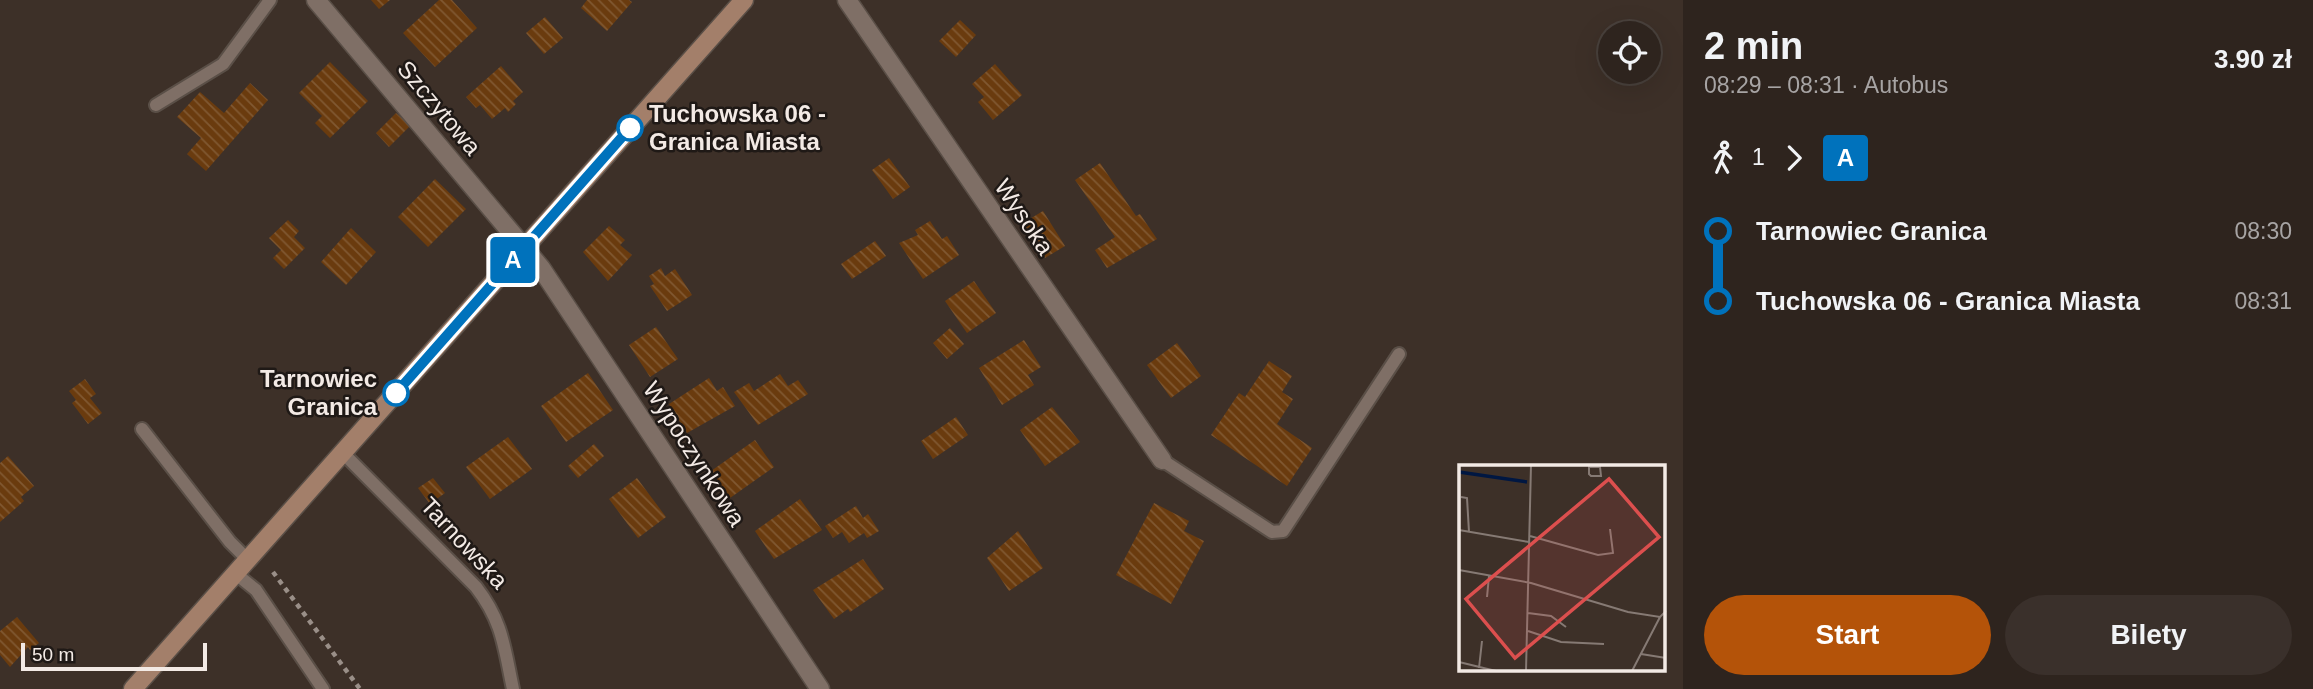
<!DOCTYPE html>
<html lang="pl">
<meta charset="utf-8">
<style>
:root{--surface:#2e241e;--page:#3a302b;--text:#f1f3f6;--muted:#a7a4a4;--line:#49413c;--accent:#b45309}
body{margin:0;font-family:Helvetica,sans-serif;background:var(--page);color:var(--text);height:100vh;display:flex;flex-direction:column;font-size:26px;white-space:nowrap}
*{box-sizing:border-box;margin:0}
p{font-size:23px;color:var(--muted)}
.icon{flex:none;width:38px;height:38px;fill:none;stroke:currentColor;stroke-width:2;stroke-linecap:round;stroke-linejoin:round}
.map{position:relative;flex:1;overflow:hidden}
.side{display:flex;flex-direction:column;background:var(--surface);width:630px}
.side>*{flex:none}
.badge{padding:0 14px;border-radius:5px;font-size:24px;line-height:46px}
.tools{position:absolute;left:1598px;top:21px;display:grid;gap:14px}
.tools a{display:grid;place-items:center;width:63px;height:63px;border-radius:50%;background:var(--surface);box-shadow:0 7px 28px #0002,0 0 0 2px var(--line);font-size:35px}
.scale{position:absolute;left:21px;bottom:18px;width:186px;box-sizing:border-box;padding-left:7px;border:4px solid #f3eae5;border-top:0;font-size:19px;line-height:24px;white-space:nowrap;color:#f3eae5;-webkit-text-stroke:5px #1f1916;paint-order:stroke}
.map>.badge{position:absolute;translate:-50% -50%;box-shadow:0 0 0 4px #fff}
.legs{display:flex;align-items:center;gap:10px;height:77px;padding:0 21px;font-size:23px}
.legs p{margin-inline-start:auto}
.overview{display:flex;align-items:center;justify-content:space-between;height:119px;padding:0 21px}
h1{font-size:38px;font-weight:600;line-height:52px}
.cta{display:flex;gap:14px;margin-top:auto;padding:14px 21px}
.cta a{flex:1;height:80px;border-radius:42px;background:var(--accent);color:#fff;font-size:28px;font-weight:600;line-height:80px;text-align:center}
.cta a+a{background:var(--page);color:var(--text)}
ul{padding:0 21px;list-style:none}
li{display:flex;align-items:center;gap:24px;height:70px;font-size:26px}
li i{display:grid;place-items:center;width:10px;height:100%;margin:0 9px;background:currentColor}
li i::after{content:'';width:18px;height:18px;margin:-9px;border:5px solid;border-radius:50%;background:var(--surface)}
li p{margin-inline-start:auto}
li:first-child i{background:linear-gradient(#0000 50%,currentColor 0)}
li:last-child i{background:linear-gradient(currentColor 50%,#0000 0)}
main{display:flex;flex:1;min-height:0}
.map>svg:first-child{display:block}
.building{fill:url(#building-back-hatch)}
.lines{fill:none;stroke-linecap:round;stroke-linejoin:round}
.lane-casing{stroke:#5a4f47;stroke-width:16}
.street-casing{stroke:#5a4f47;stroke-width:21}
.secondary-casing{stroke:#5a4f47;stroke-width:21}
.path{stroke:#9a8f88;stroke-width:4.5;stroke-dasharray:5 5;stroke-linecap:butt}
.lane{stroke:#7f6f66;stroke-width:12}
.street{stroke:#7f6f66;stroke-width:18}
.secondary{stroke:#a37f6a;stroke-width:18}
.line-1-casing{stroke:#fff;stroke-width:16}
.line-1{stroke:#0072bc;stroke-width:10}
.stop-1-dot{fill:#fff;stroke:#0072bc;stroke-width:3.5}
.labels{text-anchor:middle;stroke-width:5;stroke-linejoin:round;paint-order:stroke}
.street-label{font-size:24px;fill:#f3eae5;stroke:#1f1916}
.stop-label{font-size:24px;font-weight:bold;fill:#f3eae5;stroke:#1f1916;text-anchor:start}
.inset-river{fill:none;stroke:#001742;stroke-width:3.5}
.inset-road{fill:none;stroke:#867a74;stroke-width:2}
.view{fill:#dc4f4e;fill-opacity:0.15;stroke:#dc4f4e;stroke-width:3.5}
.inset-edge{fill:none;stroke:#f3eae5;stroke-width:3.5}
</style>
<main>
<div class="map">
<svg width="1683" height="689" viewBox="0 0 1683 689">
<defs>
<pattern id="building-back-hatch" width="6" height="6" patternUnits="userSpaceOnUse" patternTransform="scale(1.75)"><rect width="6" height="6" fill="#6a3b0e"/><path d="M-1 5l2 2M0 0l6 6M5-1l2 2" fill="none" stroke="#805831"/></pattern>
</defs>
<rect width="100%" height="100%" fill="#3d3028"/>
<path class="building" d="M371,0h19l-11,9z
M439,0h13l25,28 -42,39 -32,-34z
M587,0h42l3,2 -25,29 -26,-23z
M545,17l18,21 -19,16 -18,-21z
M960,20l16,15 -20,22 -17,-16z
M330,62l38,39 -38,37 -15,-15 7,-7 -23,-23z
M995,64l27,31 -29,25 -15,-18 6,-5 -12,-13z
M501,66l22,26 -10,9 3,3 -8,8 -3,-4 -13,11 -12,-14 -4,3 -10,-11z
M250,83l18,17 -62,71 -19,-17 14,-16 -24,-21 23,-25 24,21z
M396,113l14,13 -21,21 -13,-14z
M889,158l21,29 -17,12 -21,-29z
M1100,163l36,53 4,-2 17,25 -50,29 -12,-18 20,-13 -40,-57z
M435,179l31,30 -38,38 -30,-30z
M1043,211l22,35 -20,12 -22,-35z
M288,220l11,11 -5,6 11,11 -21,21 -11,-11 8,-8 -12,-12z
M930,221l12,18 5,-3 12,19 -36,24 -24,-36 19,-8 -3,-5z
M609,226l16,14 -5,5 12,10 -24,26 -25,-29z
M351,228l25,24 -30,33 -25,-23z
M875,241l11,15 -34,23 -11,-15z
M661,268l4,8 10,-7 17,26 -25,16 -17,-25 4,-2 -5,-8z
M974,281l22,32 -29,20 -22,-32z
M656,327l22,32 -28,18 -21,-32z
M950,328l14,16 -17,15 -14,-16z
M1024,340l17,27 -13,8 6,10 -32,20 -23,-37z
M1177,343l24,33 -30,22 -24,-33z
M1269,361l23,15 -10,16 11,7 -16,25 35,24 -25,38 -76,-51 28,-42 6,4z
M588,373l25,37 -47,32 -25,-36z
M780,374l8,12 10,-6 10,14 -50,31 -24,-33 15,-9 5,8z
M709,378l8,13 6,-4 12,19 -48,27 -18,-29z
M85,379l11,15 -6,4 12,15 -14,11 -16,-21 4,-3 -7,-9z
M1052,407l28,35 -35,24 -25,-36z
M956,417l12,18 -35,24 -12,-18z
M508,437l24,32 -42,30 -24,-32z
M755,440l19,27 -44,31 -19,-27z
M594,444l10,12 -26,22 -10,-12z
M8,456l26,30 -13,11 3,4 -24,21v-59z
M433,478l12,15 -15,11 -12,-16z
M637,478l29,39 -28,21 -29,-39z
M800,499l22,31 -48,29 -19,-28z
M1154,503l35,18 -5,10 20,10 -33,63 -55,-29z
M856,506l7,12 5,-4 11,17 -12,7 -3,-5 -15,10 -7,-11 -9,6 -8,-12z
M1018,531l25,37 -34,23 -22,-33z
M863,559l21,30 -34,23 -2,-3 -14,10 -21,-29z
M17,617l22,26 -9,7 -2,-3 -18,20 -10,-12v-24z"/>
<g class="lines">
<defs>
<path id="lane" d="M156,105l67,-41 47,-64
M142,429l88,113 17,17
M342,452l134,135c27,35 28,60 37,102
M1162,460l110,72 11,-1 116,-177
M235,573l21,17 67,99"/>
<path id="street" d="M316,0l225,268 279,421
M847,0l315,460"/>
<path id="secondary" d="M133,689l611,-689"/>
</defs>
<use href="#lane" class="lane-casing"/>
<use href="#street" class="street-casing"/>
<use href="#secondary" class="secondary-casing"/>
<path class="path" d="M273,572l87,117"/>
<use href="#lane" class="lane"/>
<use href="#street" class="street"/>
<use href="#secondary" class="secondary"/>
</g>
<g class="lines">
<defs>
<path id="line-1" d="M396,393l234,-265"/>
</defs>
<use href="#line-1" class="line-1-casing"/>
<use href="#line-1" class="line-1"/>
</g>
<g class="stop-1-dot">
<circle cx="630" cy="128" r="12"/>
<circle cx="396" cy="393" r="12"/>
</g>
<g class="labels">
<g class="street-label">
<text transform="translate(439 108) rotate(50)" y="8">Szczytowa</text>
<text transform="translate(1024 217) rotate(56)" y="8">Wysoka</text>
<text transform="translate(694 454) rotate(57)" y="8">Wypoczynkowa</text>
<text transform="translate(464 543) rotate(47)" y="8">Tarnowska</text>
</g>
<g class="stop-label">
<text x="649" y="122">Tuchowska 06 -<tspan x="649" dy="28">Granica Miasta</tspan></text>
<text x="377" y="387" text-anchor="end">Tarnowiec<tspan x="377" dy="28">Granica</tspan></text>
</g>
</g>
<g transform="translate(1459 465)">
<rect width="206" height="206" fill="#3d3028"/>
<path class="inset-river" d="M0,7l68,10"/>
<path class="inset-road" d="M130,0v9l2,2h10l-1,-9h-11M2,32l6,1 2,34M0,65l70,12M71,71l68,19 15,-2 -3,-24M0,105l72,13 97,29 32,5 6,-6M28,132l2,-21M69,148l23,3 15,11M69,166l33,11 43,2M182,189l25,4M0,197l37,9M20,203l3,-27M67,206l5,-206M173,206l28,-54"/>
<path class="view" d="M150,14l50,58 -144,121 -49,-59z"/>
<rect width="206" height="206" class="inset-edge"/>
</g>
</svg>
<div class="tools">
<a><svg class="icon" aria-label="locate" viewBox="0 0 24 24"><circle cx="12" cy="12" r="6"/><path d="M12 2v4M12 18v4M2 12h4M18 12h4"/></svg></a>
</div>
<div class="scale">50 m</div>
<b class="badge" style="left:513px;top:260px;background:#0072bc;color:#fff">A</b>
</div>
<section class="side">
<div class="overview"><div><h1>2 min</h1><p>08:29 – 08:31 · Autobus</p></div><b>3.90 zł</b></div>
<div class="legs"><svg class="icon" aria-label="walk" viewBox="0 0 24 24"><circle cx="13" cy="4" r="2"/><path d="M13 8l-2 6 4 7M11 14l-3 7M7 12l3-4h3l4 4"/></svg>1<svg class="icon" aria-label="forward" viewBox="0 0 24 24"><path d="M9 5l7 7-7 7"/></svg><b class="badge" style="background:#0072bc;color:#fff">A</b></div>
<ul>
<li><i style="color:#0072bc"></i><b>Tarnowiec Granica</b><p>08:30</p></li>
<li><i style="color:#0072bc"></i><b>Tuchowska 06 - Granica Miasta</b><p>08:31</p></li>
</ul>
<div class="cta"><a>Start</a><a>Bilety</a></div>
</section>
</main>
